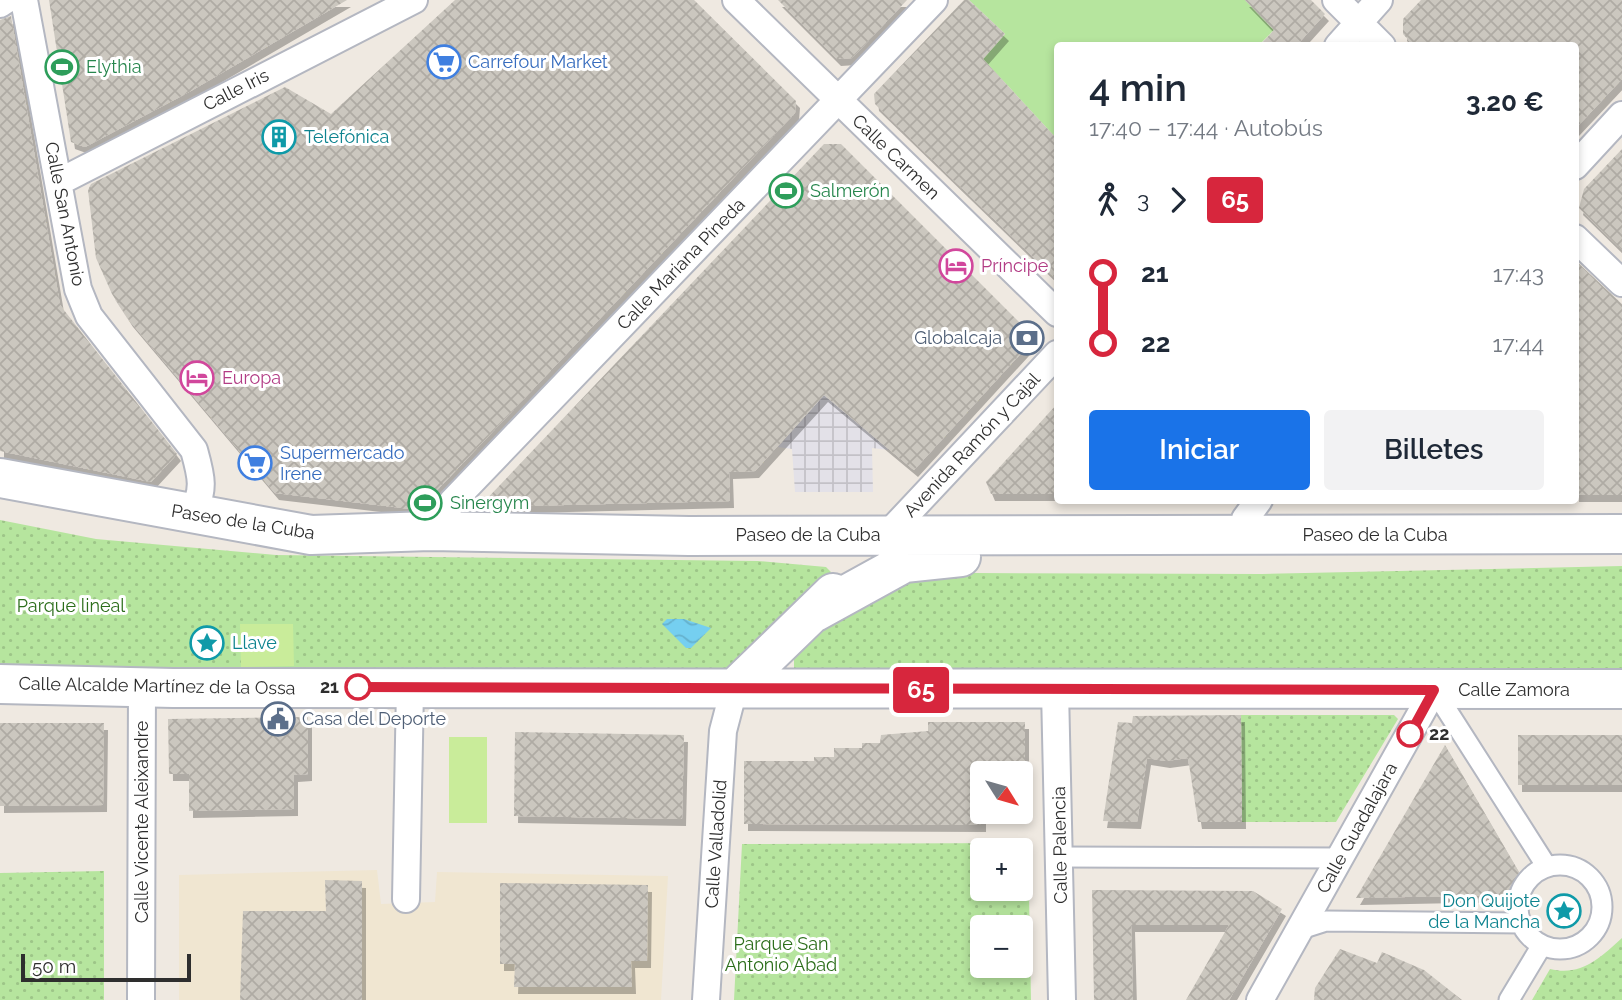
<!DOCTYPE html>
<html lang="es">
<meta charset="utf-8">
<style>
:root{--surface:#fff;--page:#f2f2f3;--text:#1f2937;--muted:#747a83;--accent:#1a73e8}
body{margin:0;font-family:Raleway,sans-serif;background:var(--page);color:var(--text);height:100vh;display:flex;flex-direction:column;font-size:26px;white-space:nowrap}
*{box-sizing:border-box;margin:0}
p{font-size:23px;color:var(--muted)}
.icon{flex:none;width:38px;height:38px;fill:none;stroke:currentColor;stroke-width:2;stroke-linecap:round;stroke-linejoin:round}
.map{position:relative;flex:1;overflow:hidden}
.sheet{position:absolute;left:1054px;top:42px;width:525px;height:462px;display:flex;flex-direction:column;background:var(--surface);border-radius:7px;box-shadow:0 4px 10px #0003}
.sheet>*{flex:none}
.badge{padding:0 14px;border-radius:5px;font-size:24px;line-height:46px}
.needle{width:46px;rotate:127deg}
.buttons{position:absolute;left:970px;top:761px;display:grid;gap:14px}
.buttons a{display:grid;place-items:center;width:63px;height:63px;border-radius:7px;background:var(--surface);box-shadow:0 4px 10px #0003;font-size:35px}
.scale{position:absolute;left:21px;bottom:18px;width:170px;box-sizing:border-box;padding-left:7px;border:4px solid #2e2e2e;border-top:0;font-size:19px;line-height:24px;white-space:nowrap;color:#2e2e2e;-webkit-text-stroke:5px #fff;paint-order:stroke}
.map>.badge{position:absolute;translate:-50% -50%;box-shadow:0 0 0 4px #fff}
.legs{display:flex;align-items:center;gap:10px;height:77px;padding:0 35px;font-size:23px}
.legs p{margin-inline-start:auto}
.summary{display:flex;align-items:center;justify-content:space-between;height:119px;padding:0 35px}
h1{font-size:38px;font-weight:600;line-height:52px}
.primary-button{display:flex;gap:14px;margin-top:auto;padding:14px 35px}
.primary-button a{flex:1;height:80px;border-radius:7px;background:var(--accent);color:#fff;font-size:28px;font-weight:600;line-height:80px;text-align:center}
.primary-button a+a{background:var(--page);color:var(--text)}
ul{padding:0 35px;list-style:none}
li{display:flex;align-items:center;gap:24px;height:70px;font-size:26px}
li i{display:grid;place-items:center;width:10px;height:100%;margin:0 9px;background:currentColor}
li i::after{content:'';width:18px;height:18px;margin:-9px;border:5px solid;border-radius:50%;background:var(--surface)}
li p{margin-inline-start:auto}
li:first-child i{background:linear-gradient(#0000 50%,currentColor 0)}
li:last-child i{background:linear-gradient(currentColor 50%,#0000 0)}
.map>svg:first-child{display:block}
.industrial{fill:url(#industrial-grid)}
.education{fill:#f0e6d1}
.grass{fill:#b6e59e}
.park{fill:url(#park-dots);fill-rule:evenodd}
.pitch{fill:#c9ec9a}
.water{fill:url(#water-waves)}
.building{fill:url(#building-cross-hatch);filter:url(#shadow)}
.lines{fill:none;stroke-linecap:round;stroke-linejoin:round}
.pedestrian-casing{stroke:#b4b7c1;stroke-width:23}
.minor-casing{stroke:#b4b7c1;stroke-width:30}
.secondary-casing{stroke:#b4b7c1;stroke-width:42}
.pedestrian{stroke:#fff;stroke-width:19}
.minor{stroke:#fff;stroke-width:26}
.secondary{stroke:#fff;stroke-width:38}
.line-1-casing{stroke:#fff;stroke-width:16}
.line-1{stroke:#d7263d;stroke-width:10}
.stop-1-dot{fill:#fff;stroke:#d7263d;stroke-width:3.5}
.labels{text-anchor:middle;stroke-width:6;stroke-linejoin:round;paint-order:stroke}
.shop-label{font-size:18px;fill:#366cbe;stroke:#fff;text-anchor:start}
.leisure-label{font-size:18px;fill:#27864d;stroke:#fff;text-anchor:start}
.street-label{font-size:18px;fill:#2e2e2e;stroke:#fff}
.culture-label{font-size:18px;fill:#0d838f;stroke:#fff;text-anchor:start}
.hotel-label{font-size:18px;fill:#b23c85;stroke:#fff;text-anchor:start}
.service-label{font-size:18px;fill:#4e5e75;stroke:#fff;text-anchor:end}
.park-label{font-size:18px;fill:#2c6e1b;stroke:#fff}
.stop-label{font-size:18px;font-weight:bold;fill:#2e2e2e;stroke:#fff;text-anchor:end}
</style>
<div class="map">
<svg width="1622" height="1000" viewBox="0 0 1622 1000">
<defs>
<pattern id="industrial-grid" width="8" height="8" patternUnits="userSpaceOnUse" patternTransform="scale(1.75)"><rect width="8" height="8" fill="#e3e1e8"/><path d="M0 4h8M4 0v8" fill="none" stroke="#c3c1c7"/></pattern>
<pattern id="park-dots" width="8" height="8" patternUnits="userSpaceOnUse" patternTransform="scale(1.75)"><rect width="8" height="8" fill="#b6e59e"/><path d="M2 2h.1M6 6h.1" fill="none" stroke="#9dc588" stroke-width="1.8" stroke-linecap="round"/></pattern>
<pattern id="water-waves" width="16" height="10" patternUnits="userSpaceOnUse" patternTransform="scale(1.75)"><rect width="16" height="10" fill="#75cff0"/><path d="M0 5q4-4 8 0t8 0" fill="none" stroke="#66b2ce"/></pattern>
<pattern id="building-cross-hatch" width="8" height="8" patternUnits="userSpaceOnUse" patternTransform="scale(1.75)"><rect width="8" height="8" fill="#cbc7bf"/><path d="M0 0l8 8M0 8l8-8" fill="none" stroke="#afaba4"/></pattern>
<filter id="shadow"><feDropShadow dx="4" dy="7" stdDeviation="0" flood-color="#0004"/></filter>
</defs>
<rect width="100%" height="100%" fill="#efe9e1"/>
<path class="industrial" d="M824,395l65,55 -17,-2 1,44h-78l-3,-43 -14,-2z"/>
<path class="education" d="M377,870l4,34 54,-2 2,-30 231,4 -7,124h-482v-125z"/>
<path class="grass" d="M969,0h276l29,30 -15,15 -202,1v93l-74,-80 22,-25z"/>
<path class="park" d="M0,520l96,19 180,16 482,6 68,6 5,5 -94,90 -17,9 -720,5z
M1622,566v109l-828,-3v-17l73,-65 83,-22 23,5 289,1z
M1241,715h153l4,4 -62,103h-94z
M1028,843l3,157h-297l8,-156zM982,850h38v39h-38zM982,928h38v38h-38z
M104,871v129h-104v-127z
M1622,938v62h-90l18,-31c31,8 51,-12 72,-31z"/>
<path class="pitch" d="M240,624h53l1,42 -53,1z
M449,737h38v86h-38z"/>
<path class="water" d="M667,619h17l27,9 -20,20h-5l-24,-24z"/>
<path class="building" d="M49,0h298l-158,92 -104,55 -14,-5z
M455,0h239l102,101 -1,12 -372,392 -12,4 -136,-16 -146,-173 -17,-26 -16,-36 -8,-68 3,-6 194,-97 46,27z
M778,0h129l-55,58 -15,1z
M964,0h5l36,34 -22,25 74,80v141l-182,-176 -1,-10z
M1245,0h66l14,14 -29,32h-37l15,-16z
M1421,0h201v79l-47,50v-83h-161l-11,-12v-15z
M11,16l49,289 117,149 -26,28 -151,-31v-431z
M824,144h17l194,194 -121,132 -90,-75 -69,76 -26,1 1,29 -251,6z
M1622,149v101l-43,-42 5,-19z
M1575,260l47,44v191h-47z
M1057,404v90h-66l-5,-12z
M1241,715l1,107h-44l-10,-64 -22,3 -19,-3 -10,64 -34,-1 15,-99 14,1 1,-7z
M308,717v57l-14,1v34l-105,2v-37h-20l-1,-55z
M928,722h97v52h-43v51l-238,-1v-63h70v-4h20v-9h28v-5h18l1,-8 47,-4z
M0,723h104l-1,82 -103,1z
M515,732l169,3 -2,84 -168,-3z
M1518,735h104v50h-104z
M1445,745l74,127 -13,23 -150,3z
M325,880l37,1v119h-122l3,-89h83z
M500,883l148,2 -1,76h-16l1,26h-118l1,-23h-15z
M1092,890l161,1 29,18 -53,91h-43l43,-75h-98l2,75h-39z
M1340,949l37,14 5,-11 42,18 38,30h-148l1,-12z"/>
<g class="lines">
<defs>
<path id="pedestrian" d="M1434,690l113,177
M1061,857l279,1
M1518 907a42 42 0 1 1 84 0a42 42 0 1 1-84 0Z
M1301,929l25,-8 195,2
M1509,1000l33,-55"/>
<path id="minor" d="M24,0l54,289 11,27 105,134c7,25 12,41 -3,64
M736,0l321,313
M1336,0l46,46
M0,4l6,-4
M1338,46l41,-46
M1575,166l47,-51
M59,182l355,-182
M1575,238l47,45
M430,531l23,-30 481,-501
M1243,534l2,-15 14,-19
M887,535l170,-181
M1055,690l7,310
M406,899l4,-211
M141,1000l1,-315
M706,1000l17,-269 11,-42
M1260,1000l174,-310"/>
<path id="secondary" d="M0,478l311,57 119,-4 259,5 933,-2
M815,612l89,-49 57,-6
M0,684l173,4 1449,1
M734,689l99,-96"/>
</defs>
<use href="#pedestrian" class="pedestrian-casing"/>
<use href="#minor" class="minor-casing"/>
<use href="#secondary" class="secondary-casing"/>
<use href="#pedestrian" class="pedestrian"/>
<use href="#minor" class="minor"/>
<use href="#secondary" class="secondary"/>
</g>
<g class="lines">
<defs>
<path id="line-1" d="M358,687l1076,3 -24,44"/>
</defs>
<use href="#line-1" class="line-1-casing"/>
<use href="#line-1" class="line-1"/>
</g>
<defs>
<symbol id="supermarket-ring" viewBox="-11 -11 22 22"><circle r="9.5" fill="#fff" stroke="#3f7fe0" stroke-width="1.5"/><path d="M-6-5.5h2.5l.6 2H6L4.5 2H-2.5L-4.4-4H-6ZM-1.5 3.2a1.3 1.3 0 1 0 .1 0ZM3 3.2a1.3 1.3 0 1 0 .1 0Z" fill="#3f7fe0"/></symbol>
<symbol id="stadium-ring" viewBox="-11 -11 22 22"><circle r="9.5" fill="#fff" stroke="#2e9e5b" stroke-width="1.5"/><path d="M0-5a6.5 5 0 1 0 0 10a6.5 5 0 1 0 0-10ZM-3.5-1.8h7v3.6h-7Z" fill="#2e9e5b"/></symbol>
<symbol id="building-ring" viewBox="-11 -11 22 22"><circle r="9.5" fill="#fff" stroke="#0f9aa8" stroke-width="1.5"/><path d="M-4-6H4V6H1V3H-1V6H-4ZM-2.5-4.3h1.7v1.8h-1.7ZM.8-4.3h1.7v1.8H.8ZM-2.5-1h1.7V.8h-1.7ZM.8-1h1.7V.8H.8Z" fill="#0f9aa8"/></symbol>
<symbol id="hotel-ring" viewBox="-11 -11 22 22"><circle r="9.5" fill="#fff" stroke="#d1479c" stroke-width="1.5"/><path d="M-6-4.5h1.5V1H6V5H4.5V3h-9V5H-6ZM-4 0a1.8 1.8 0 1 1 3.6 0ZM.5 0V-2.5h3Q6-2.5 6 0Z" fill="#d1479c"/></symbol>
<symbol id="bank-ring" viewBox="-11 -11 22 22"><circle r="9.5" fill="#fff" stroke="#5c6f8a" stroke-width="1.5"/><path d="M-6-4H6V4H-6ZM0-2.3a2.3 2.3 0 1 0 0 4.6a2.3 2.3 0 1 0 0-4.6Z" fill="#5c6f8a"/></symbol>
<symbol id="sight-ring" viewBox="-11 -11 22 22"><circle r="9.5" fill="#fff" stroke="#0f9aa8" stroke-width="1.5"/><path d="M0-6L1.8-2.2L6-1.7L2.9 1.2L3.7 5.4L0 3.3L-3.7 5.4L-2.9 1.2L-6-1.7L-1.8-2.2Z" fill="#0f9aa8"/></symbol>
<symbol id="civic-ring" viewBox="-11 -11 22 22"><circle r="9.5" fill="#fff" stroke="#5c6f8a" stroke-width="1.5"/><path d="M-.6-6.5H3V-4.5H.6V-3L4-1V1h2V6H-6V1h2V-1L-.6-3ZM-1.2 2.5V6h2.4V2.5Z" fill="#5c6f8a"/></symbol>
</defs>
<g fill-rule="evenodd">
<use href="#supermarket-ring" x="425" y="43" width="38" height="38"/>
<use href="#stadium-ring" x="43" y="48" width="38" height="38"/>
<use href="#building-ring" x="260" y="118" width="38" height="38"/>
<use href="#stadium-ring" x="767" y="172" width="38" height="38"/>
<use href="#hotel-ring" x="937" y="247" width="38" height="38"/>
<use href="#bank-ring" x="1008" y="319" width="38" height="38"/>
<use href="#hotel-ring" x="178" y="359" width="38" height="38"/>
<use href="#supermarket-ring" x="236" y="444" width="38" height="38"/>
<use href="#stadium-ring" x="406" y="484" width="38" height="38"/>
<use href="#sight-ring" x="188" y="624" width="38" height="38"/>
<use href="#civic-ring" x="259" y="700" width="38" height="38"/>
<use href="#sight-ring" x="1545" y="892" width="38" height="38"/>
</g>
<g class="stop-1-dot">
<circle cx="358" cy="687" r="12"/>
<circle cx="1410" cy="734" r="12"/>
</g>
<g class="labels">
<g class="shop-label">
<text x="468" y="68">Carrefour Market</text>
<text x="280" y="459">Supermercado<tspan x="280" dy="21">Irene</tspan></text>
</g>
<g class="leisure-label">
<text x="86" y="73">Elythia</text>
<text x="810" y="197">Salmerón</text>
<text x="450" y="509">Sinergym</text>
</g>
<g class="street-label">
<text transform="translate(236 90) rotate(-27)" y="6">Calle Iris</text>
<text transform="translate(896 157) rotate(44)" y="6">Calle Carmen</text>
<text transform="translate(65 214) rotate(79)" y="6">Calle San Antonio</text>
<text transform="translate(681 264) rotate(-46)" y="6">Calle Mariana Pineda</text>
<text transform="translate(972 445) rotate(-47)" y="6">Avenida Ramón y Cajal</text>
<text transform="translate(243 522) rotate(9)" y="6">Paseo de la Cuba</text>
<text x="808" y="541">Paseo de la Cuba</text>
<text x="1375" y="541">Paseo de la Cuba</text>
<text transform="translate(157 686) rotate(1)" y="6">Calle Alcalde Martínez de la Ossa</text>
<text x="1514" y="696">Calle Zamora</text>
<text transform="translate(142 822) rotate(-90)" y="6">Calle Vicente Aleixandre</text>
<text transform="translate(1357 828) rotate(-61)" y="6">Calle Guadalajara</text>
<text transform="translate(716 844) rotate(-86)" y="6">Calle Valladolid</text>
<text transform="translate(1060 845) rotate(-91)" y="6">Calle Palencia</text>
</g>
<g class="culture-label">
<text x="304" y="143">Telefónica</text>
<text x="232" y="649">Llave</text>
<text x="1540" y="907" text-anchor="end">Don Quijote<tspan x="1540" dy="21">de la Mancha</tspan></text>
</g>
<g class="hotel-label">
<text x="981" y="272">Príncipe</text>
<text x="222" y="384">Europa</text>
</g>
<g class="service-label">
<text x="1002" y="344">Globalcaja</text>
<text x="302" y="725" text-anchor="start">Casa del Deporte</text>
</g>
<g class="park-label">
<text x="71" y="612">Parque lineal</text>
<text x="781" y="950">Parque San<tspan x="781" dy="21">Antonio Abad</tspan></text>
</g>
<g class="stop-label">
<text x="339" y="693">21</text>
<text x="1429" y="740" text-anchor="start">22</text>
</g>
</g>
</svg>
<div class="buttons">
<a><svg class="needle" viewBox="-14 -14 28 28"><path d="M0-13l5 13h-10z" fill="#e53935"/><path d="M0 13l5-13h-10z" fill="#747a83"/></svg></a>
<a>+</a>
<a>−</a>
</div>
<div class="scale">50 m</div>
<b class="badge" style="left:921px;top:690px;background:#d7263d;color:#fff">65</b>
<section class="sheet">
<div class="summary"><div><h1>4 min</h1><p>17:40 – 17:44 · Autobús</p></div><b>3.20 €</b></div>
<div class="legs"><svg class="icon" aria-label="walk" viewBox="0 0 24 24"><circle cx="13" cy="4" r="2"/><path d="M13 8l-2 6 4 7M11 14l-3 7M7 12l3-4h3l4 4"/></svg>3<svg class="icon" aria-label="forward" viewBox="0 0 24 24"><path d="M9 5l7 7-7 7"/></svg><b class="badge" style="background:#d7263d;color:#fff">65</b></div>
<ul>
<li><i style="color:#d7263d"></i><b>21</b><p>17:43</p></li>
<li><i style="color:#d7263d"></i><b>22</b><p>17:44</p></li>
</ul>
<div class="primary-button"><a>Iniciar</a><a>Billetes</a></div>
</section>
</div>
